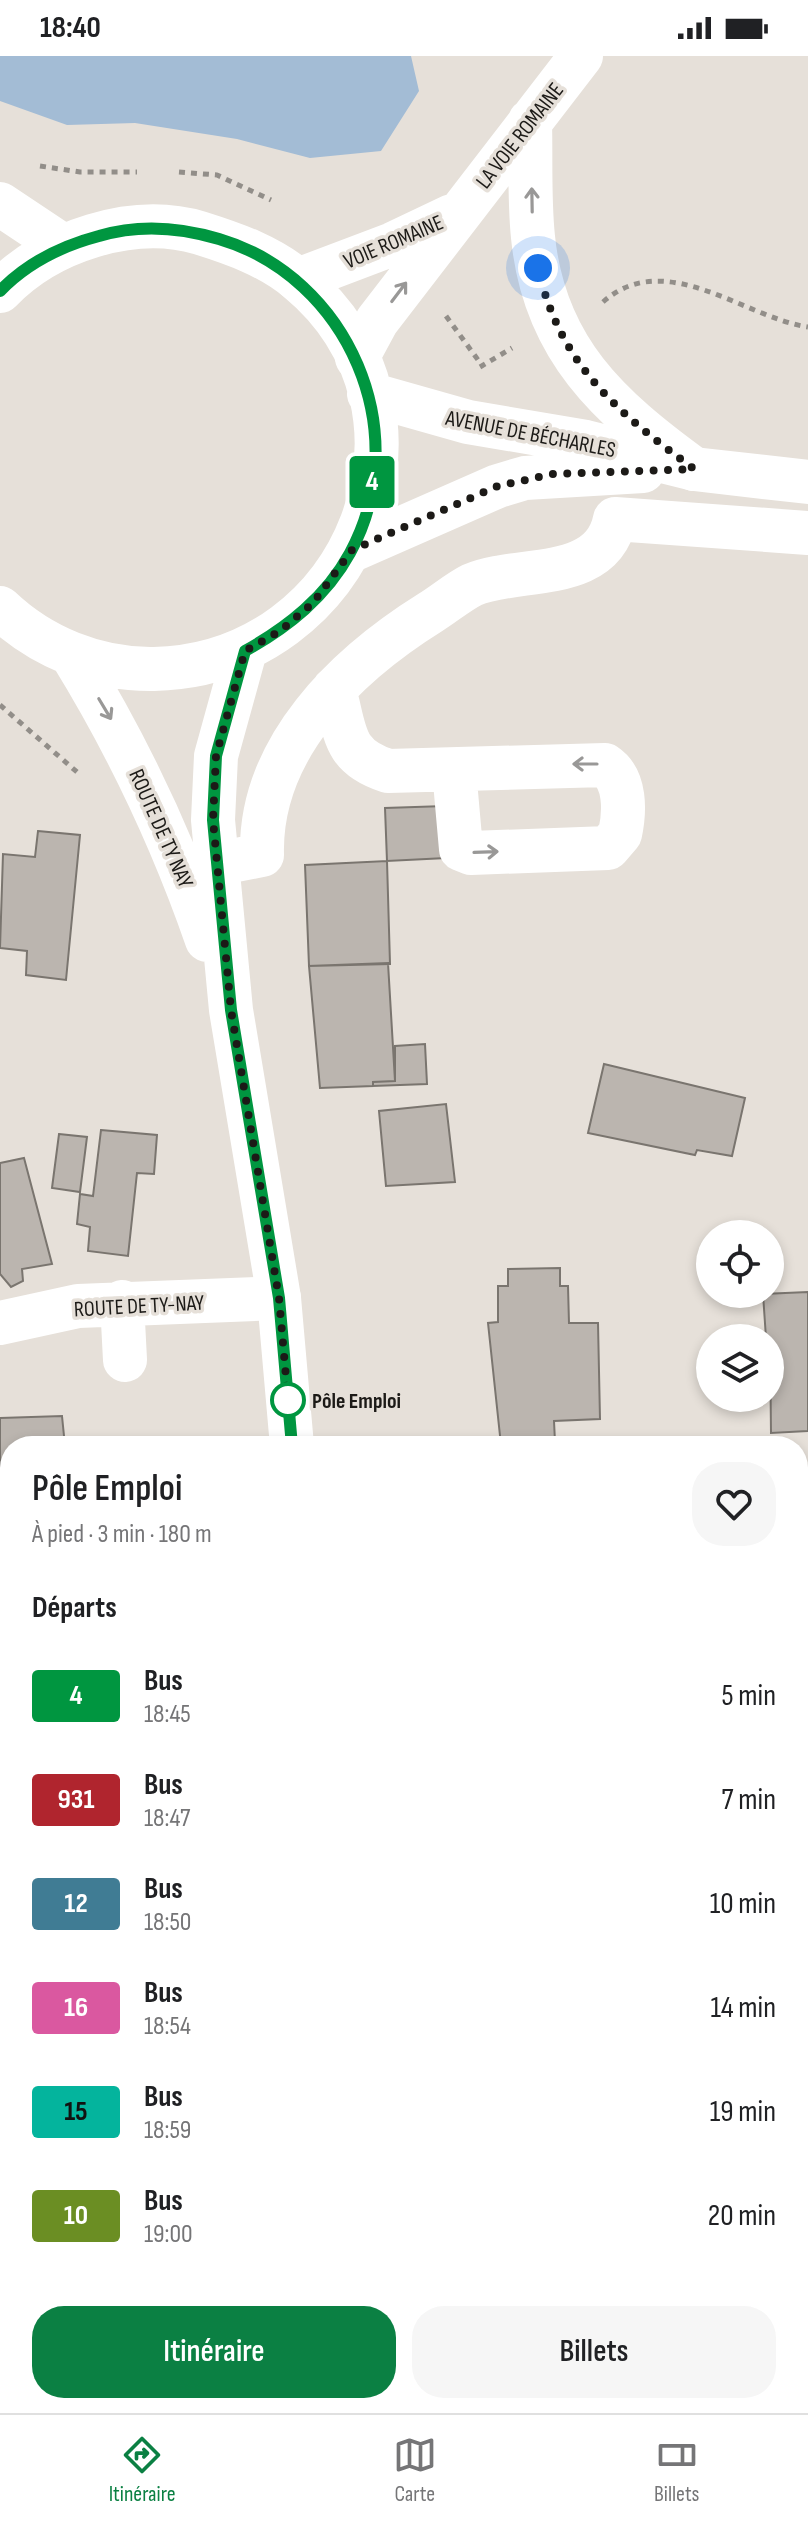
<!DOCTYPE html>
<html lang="fr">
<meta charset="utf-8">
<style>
:root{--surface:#fff;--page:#f6f6f6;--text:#202124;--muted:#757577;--line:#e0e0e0;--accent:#0b8043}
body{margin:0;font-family:"Sofia Sans Condensed",sans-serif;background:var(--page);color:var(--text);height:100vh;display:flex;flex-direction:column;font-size:30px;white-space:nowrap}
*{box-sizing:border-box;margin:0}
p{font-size:26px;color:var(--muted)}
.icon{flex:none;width:44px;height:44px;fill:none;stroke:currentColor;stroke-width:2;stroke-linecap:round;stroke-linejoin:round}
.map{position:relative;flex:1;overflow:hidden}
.drawer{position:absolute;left:0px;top:1380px;width:808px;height:978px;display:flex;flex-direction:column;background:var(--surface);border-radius:32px 32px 0 0;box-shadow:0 4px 12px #0003}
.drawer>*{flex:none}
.badge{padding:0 16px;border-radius:6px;font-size:28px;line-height:52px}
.controls{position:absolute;left:696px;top:1164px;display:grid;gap:16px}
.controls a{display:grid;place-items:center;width:88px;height:88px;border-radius:50%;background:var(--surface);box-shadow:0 4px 12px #0003;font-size:40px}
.you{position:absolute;width:40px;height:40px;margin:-20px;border:6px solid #fff;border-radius:50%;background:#1a73e8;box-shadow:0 0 0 12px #1a73e833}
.map>.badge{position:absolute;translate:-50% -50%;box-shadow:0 0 0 4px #fff}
h2{padding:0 32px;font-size:30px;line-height:72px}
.round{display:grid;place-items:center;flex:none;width:84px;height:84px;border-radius:32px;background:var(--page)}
.summary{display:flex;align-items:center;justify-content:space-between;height:136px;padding:0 32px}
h1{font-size:38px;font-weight:600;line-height:60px}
.primary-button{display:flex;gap:16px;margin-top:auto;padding:16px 32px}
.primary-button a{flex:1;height:92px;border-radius:32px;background:var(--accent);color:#fff;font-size:32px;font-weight:600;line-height:92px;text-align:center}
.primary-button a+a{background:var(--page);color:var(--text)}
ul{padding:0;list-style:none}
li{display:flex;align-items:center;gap:24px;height:104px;padding:0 32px}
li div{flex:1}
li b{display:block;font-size:30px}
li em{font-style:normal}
li .badge{min-width:88px;font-weight:700;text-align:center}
.status{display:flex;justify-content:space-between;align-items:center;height:56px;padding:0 40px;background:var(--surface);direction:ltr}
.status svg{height:22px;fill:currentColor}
.dock{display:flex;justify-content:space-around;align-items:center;height:112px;border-top:2px solid var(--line);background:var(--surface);font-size:22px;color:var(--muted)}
.dock a{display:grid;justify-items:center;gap:4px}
.dock .selected{color:var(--accent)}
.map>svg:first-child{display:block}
.green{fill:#d7c8b8}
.water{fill:#a3bcd5}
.building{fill:#bbb5af;stroke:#7a756f;stroke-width:2}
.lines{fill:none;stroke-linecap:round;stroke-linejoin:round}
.path{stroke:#928e89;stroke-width:5;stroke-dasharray:6 6;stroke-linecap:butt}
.minor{stroke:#fff;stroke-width:44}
.major{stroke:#fff;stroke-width:44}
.oneway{stroke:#999897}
.line-casing{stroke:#fff;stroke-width:18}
.line{stroke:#009640;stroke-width:12}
.walk{stroke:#1c1a17;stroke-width:8;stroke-dasharray:0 14.4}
.stop-dot{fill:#fff;stroke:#009640;stroke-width:4}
.labels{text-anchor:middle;stroke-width:7;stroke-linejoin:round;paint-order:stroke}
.street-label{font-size:22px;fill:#1c1a17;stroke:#e6e0d9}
.stop-label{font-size:22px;font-weight:bold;fill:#1c1a17;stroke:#e6e0d9;text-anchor:start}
</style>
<div class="status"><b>18:40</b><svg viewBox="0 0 49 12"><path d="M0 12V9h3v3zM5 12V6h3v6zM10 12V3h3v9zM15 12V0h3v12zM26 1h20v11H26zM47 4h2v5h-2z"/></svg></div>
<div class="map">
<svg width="808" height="2357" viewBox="0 0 808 2357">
<rect width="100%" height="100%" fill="#e6e0d9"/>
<path class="green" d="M354,2348h44v9h-44z"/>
<path class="water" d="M0,0h411l8,35 -38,60 -71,7 -73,-19 -102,-16 -68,2 -67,-24z"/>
<path class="building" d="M445,750l1,52 -59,3 -2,-53z
M38,775l42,4 -14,145 -40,-5 1,-24 -27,-3 3,-94 32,3z
M387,805l3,103 -81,2 -4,-101z
M388,907l7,118 -22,1v4l-53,2 -11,-122z
M425,988l2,40 -54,2v-4l22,-1v-35z
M604,1008l141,34 -13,58 -35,-6 -2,5 -107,-22z
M446,1048l9,78 -69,4 -7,-75z
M101,1074l56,5 -3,39 -17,-1 -9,83 -40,-5 2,-24 -13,-3 3,-30 13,2z
M59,1078l28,3 -7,55 -28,-4z
M24,1102l28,106 -30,5 1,12 -12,6 -11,-13v-111z
M560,1212v18h8l1,37h29l2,96 -46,2 1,21 -54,3 -13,-122 10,-1v-36h10v-17z
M808,1236v139l-37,2 -1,-95h-4l-3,-44z
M62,1360l3,30h-55v154l-10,3v-185z
M10,1657v99l-10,-1v-97z
M0,1857h10v98h-10z
M805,2041h3v316h-208v-9h198v-265h6z
M0,2048h10v99l-10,1z
M0,2254h10v94h85v9h-95z"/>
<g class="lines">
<path class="path" d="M40,110l40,6h57
M179,116l38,3 54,25
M603,246c62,-55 140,15 205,25
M446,260l35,48
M480,311l32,-19
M0,649l77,67
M0,1603h10"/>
<path class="minor" d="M530,65c1,39 -1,78 3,116 11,112 76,170 161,232
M298,224l95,-36 59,-28
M357,302l20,-37 204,-265
M334,633c12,42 7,67 54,82l217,-6c21,14 20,46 15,69l-12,14 -137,5 -10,-4 -7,-79
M216,808l46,-9c-3,-107 84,-190 169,-243 13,-8 27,-20 41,-27 47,-20 130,-1 143,-66l193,14
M122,1246l3,58
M0,1267l78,-17 201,-8
M798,1820l10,-1"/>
<path class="major" d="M0,148l63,42
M0,235c48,-50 133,-78 200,-58 35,11 69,23 98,47 159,132 59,385 -144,389 -57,1 -113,-22 -154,-61
M369,338l99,28 118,20 108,27 114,13
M352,494l146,-64 27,-8 118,-7
M245,595l-29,105 -3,64 18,190 48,288 13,148
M72,599c56,91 100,184 135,285
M318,2348v9"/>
</g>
<defs><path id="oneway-shaft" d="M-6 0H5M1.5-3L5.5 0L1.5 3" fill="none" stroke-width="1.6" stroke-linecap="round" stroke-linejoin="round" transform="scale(2)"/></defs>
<g class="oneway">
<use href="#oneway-shaft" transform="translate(532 144) rotate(-91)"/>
<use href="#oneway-shaft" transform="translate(399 236) rotate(-53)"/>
<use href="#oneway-shaft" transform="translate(105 653) rotate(59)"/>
<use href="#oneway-shaft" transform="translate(585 708) rotate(180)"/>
<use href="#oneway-shaft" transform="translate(486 796) rotate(-2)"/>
</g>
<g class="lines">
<defs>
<path id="line" d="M0,235c28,-29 61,-45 99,-55 40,-12 80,-9 120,3 129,38 197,193 131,314 -24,44 -62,74 -105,98l-29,105 -3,64 18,190 48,288 13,148"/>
</defs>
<use href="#line" class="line-casing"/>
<use href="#line" class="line"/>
<path class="walk" d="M288,1344l-9,-102 -48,-288 -18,-190 3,-64 29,-105 35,-20 33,-28 39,-53 146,-64 55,-12 141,-5c-77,-57 -134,-104 -156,-201"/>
</g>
<circle class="stop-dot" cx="288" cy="1344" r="16"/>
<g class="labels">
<g class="street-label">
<text transform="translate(519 79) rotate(-52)" y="8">LA VOIE ROMAINE</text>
<text transform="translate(393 185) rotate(-23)" y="8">VOIE ROMAINE</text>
<text transform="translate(531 377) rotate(11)" y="8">AVENUE DE BÉCHARLES</text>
<text transform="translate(162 772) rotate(66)" y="8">ROUTE DE TY NAY</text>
<text transform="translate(139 1249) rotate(-3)" y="8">ROUTE DE TY-NAY</text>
</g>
<g class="stop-label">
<text x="312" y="1352">Pôle Emploi</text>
</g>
</g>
</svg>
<div class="controls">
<a><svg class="icon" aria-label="locate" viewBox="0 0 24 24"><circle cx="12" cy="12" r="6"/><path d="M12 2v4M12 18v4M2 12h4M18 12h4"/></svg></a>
<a><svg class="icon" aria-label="layers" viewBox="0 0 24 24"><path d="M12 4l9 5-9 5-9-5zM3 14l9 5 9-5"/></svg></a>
</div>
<div class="you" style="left:538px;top:212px"></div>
<b class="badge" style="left:372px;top:426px;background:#009640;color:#fff">4</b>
<section class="drawer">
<div class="summary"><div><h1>Pôle Emploi</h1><p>À pied · 3 min · 180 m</p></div><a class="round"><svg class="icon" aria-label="heart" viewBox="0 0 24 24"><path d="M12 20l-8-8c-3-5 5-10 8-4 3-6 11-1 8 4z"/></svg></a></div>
<h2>Départs</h2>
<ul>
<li><span class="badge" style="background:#009640;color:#fff">4</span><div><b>Bus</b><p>18:45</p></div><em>5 min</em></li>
<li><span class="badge" style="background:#b0252e;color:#fff">931</span><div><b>Bus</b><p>18:47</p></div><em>7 min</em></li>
<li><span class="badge" style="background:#407c94;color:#fff">12</span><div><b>Bus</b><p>18:50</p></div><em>10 min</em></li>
<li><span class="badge" style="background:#da58a0;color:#fff">16</span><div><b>Bus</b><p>18:54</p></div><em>14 min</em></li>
<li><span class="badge" style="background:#04b49d;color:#111">15</span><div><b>Bus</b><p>18:59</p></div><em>19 min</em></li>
<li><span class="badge" style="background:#6b8e23;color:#fff">10</span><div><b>Bus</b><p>19:00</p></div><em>20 min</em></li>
</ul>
<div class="primary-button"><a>Itinéraire</a><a>Billets</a></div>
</section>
</div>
<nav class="dock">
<a class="selected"><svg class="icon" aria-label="directions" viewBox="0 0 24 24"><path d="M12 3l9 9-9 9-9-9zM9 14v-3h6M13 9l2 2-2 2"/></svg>Itinéraire</a>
<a><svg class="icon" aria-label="map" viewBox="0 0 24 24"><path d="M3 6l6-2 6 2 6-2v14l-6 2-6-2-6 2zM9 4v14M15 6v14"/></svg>Carte</a>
<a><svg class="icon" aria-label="tickets" viewBox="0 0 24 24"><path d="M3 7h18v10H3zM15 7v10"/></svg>Billets</a>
</nav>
